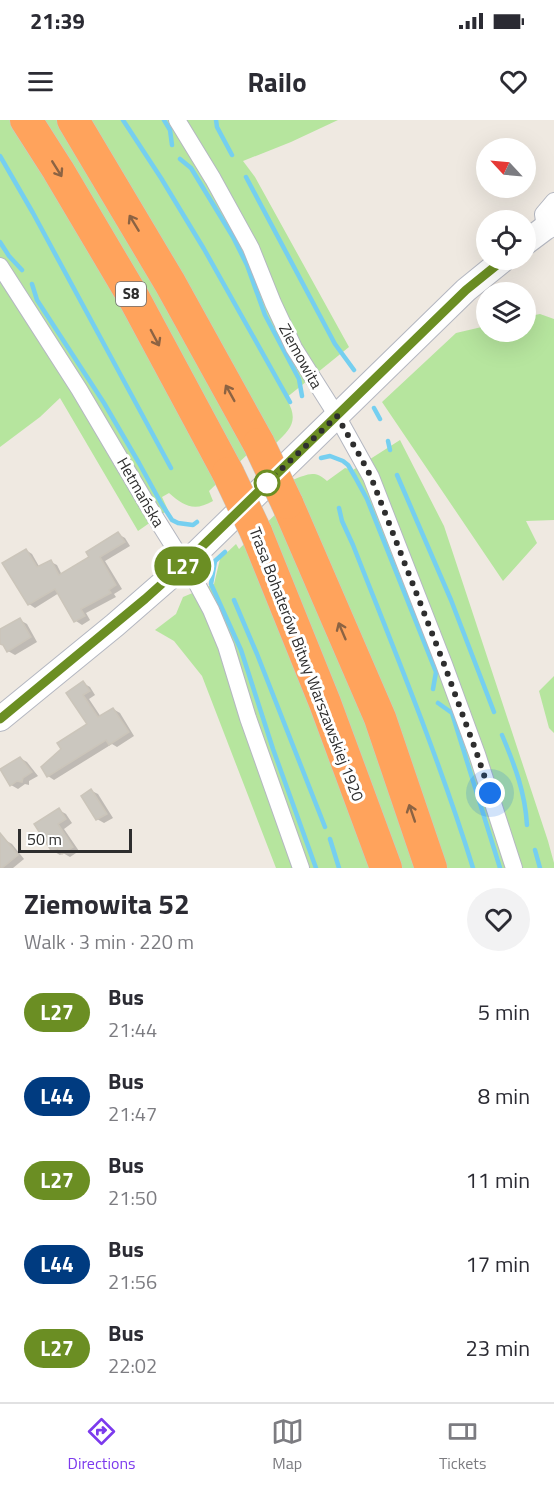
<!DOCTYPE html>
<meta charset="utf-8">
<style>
:root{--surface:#fff;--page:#f2f2f3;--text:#2b2b33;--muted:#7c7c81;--line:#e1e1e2;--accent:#7c3aed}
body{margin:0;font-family:"Titillium Web",sans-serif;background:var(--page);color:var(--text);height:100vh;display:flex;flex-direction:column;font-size:22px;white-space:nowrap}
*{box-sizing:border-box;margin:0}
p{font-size:20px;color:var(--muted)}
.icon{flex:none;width:33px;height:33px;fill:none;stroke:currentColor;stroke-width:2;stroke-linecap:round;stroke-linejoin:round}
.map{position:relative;height:748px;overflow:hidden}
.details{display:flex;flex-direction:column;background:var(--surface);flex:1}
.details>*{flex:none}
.badge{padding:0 12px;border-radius:20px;font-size:21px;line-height:39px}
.needle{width:39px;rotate:296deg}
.controls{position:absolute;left:476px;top:18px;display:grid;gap:12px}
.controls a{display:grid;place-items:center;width:60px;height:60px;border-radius:50%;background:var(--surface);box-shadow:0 6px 24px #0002;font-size:30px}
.scale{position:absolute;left:18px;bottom:15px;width:114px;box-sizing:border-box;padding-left:6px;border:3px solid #2e2e2e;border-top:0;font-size:16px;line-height:21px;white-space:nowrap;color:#2e2e2e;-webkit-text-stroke:4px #fff;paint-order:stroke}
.you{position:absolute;width:30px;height:30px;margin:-15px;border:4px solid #fff;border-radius:50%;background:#1a73e8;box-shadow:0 0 0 9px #1a73e833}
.map>.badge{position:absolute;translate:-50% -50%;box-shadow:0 0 0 3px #fff}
.round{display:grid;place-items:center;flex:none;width:63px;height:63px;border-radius:32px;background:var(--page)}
.overview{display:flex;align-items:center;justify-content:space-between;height:102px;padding:0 24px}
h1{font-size:28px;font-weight:700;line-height:45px}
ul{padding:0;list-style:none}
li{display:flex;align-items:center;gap:18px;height:84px;padding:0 24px}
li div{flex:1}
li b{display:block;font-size:22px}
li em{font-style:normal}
li .badge{min-width:66px;font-weight:700;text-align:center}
.status{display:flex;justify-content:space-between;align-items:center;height:42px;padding:0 30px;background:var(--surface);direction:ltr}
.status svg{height:16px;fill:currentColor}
header{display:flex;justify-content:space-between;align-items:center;height:78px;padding:0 24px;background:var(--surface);font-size:27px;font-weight:700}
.tabs{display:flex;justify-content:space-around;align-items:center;height:84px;border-top:2px solid var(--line);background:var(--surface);font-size:16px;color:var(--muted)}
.tabs a{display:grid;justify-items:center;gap:3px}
.tabs .on{color:var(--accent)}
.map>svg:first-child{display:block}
.green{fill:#b6e59e}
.shadow{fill:#0003}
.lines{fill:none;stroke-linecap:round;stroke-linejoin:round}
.stream{stroke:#75cff0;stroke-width:4.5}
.building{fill:#cbc7bf;stroke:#cbc5ba;stroke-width:1.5}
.street-casing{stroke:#b4b7c1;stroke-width:18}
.secondary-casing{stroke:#b4b7c1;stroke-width:26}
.highway-casing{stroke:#c9c9c9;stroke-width:33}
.street{stroke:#fff;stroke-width:16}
.secondary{stroke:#fff;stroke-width:24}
.highway{stroke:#ffa35c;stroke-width:32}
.highway-bridge-casing{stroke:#c9c9c9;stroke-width:33;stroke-linecap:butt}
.highway-bridge{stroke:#ffa35c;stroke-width:32}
.oneway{stroke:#8c6343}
.line-casing{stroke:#fff;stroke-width:14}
.line{stroke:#6b8e23;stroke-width:9}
.walk{stroke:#2e2e2e;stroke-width:6;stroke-dasharray:0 10.8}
.stop-dot{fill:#fff;stroke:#6b8e23;stroke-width:3}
.labels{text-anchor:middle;stroke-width:6;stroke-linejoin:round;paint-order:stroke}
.shield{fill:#fff;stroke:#6d6d6d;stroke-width:1.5}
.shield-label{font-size:15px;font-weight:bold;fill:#2e2e2e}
.street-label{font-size:16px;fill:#2e2e2e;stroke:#fff}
</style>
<div class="status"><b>21:39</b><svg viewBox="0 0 49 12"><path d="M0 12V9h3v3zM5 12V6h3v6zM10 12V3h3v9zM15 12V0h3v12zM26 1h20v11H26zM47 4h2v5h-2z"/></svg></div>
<header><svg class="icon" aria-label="menu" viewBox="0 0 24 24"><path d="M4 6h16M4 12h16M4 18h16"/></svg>Railo<svg class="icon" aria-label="heart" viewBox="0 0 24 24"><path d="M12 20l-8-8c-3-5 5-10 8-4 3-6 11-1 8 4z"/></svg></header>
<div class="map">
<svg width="554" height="748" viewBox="0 0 554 748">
<rect width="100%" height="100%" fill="#efe9e1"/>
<path class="green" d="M0,0h338l-47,22 -48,19 12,16 94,170 -63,51c13,22 6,30 -11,46l-6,-10 -60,57 4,10c-19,11 -29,5 -44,-8l-7,4 6,13 -30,21 -78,-133 -20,19 -40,30z
M540,194l14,5v201l-28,1 11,22 -34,38 -121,-179 74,-69 30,-7v6h39v-15z
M400,320l44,86 104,315 6,22v5h-278l-74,-192 -28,-35 -19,-11 21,-16 7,-17 31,-13 6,-25 16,-15 3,5 59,-56 -6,-13c15,-5 22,-11 35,1l18,-13 8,2z
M554,556v57l-5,-5 -10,-37z"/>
<path class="shadow" d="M118,414l7,4 5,8 -25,15 17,28 -8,5 2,3 -30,16 4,7 -8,5 -6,-4 -17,-28 -24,15 -6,-4 -3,-54 6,4 8,14 11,-6 6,3 5,10 29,-17z
M20,500l7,4 10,18 -22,13 -7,-4 -3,-5 -5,-3v-12z
M83,563l7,4 5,8 -6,4 12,18 12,-8 7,4 14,23 -17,11 -5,-3 -58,36 -6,-4 41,-52 -21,-31z
M20,638l7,4 11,14 -9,5v4l-4,-1 -7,5 -7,-4z
M92,671l6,3 15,24 -9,5 -7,-4z
M59,690l7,4 6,9 -8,6 15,22 -9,6 -7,-4 -3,2 -7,-4z
M5,720l7,4 12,15 -11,9h-13v-23z"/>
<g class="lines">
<path class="stream" d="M123,0l38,58 43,71 86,153
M164,0l6,10 2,15
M216,0l1,7 15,28
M0,36l33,57 138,255
M180,39l11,9 42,69 14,28 18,50 34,64 3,17
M246,57l89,167 19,26
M0,122l9,14 13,14
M32,164l5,16 67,103 35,60 22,40 11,17 6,3 15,2 4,-3
M374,288l6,11
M388,321l2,9
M321,338l9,-2 13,5 5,4 7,12 12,22 69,173 -3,17
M397,355l54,125 43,112
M339,388l3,13 11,24c42,107 86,213 120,323
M225,432l-10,9 -4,23 30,66 32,99 43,119
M234,480l23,54 68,173
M438,583l14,10 48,155
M502,615c13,31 23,57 25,90
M330,719l9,29
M535,730l5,18"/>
</g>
<path class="building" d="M118,412l7,10 -25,15 16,28 -7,5 2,3 -30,16 4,7 -11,6 -19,-33 -27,16 -26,-42 24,-14 11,18 14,-7 8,15 30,-18 -3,-5z
M20,498l11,19 -24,15 -4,-7 -3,-1v-15z
M83,561l7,10 -7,4 15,22 15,-9 16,24 -20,13 -3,-5 -59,37 -6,-10 20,-18 -4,-6 30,-19 -21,-31z
M20,637l12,15 -9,6 -1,4 -5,-1 -7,5 -10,-17z
M91,669l16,25 -11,6 -15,-24z
M59,688l7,11 -8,5 15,23 -11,7 -4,-6 -6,4 -18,-28z
M0,713l18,22 -16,13h-2z"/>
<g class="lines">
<defs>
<path id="street" d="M177,0l36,59 38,69 22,55 21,45 43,68 34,61 73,187 33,90 37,114
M545,108l-2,-14 11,-13
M0,146l79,123 68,115 50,80 14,26 15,36 22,72 53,150"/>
<path id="secondary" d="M525,123l20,-15 9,-5
M0,599l115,-94 70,-61 281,-274 37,-30"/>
<path id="highway" d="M26,0l32,50 77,130 93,173
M73,0l97,163 89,161
M287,383l93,215 51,150
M256,412l69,171 61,165"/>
</defs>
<use href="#street" class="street-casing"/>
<use href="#secondary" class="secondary-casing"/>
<use href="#highway" class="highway-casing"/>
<use href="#street" class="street"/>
<use href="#secondary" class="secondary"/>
<use href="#highway" class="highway"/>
<defs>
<path id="highway-bridge" d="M259,324l28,59
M228,353l28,59"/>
</defs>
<use href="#highway-bridge" class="highway-bridge-casing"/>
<use href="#highway-bridge" class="highway-bridge"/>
</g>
<defs><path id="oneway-shaft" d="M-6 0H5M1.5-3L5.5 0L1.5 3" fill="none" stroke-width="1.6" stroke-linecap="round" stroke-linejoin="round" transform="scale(1.5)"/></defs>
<g class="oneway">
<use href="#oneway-shaft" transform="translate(57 49) rotate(58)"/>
<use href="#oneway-shaft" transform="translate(134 103) rotate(-121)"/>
<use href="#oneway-shaft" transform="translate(155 218) rotate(62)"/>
<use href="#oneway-shaft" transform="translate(230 273) rotate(-119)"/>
<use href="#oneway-shaft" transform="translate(342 511) rotate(-113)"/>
<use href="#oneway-shaft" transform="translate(412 693) rotate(-109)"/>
</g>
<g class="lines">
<defs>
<path id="line" d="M0,599l145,-120 39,-35 282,-274 37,-30"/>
</defs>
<use href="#line" class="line-casing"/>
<use href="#line" class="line"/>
<path class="walk" d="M267,363l70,-67 24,42 10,19 73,187 33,90 13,39"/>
</g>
<circle class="stop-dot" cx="267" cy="363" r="12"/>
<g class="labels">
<rect class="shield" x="116" y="162" width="30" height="24" rx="4.5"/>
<g class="shield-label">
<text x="131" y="179">S8</text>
</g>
<g class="street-label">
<text transform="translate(301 236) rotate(61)" y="6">Ziemowita</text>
<text transform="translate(141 372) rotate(60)" y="6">Hetmańska</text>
<text transform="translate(307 544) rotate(69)" y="6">Trasa Bohaterów Bitwy Warszawskiej 1920</text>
</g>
</g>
</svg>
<div class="controls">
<a><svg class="needle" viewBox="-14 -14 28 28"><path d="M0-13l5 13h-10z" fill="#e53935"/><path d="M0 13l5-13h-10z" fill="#7c7c81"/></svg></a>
<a><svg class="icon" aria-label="locate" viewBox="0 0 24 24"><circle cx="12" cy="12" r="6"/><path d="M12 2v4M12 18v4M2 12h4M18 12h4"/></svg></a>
<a><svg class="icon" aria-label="layers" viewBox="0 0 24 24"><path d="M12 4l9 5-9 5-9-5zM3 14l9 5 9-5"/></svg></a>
</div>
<div class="scale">50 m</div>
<div class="you" style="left:490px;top:673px"></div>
<b class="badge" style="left:183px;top:446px;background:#6b8e23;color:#fff">L27</b>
</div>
<section class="details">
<div class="overview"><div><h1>Ziemowita 52</h1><p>Walk · 3 min · 220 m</p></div><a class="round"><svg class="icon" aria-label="heart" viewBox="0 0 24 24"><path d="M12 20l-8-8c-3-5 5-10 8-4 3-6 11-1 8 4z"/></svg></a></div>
<ul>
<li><span class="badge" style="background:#6b8e23;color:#fff">L27</span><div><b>Bus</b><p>21:44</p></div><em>5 min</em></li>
<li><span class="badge" style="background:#003b80;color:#fff">L44</span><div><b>Bus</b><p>21:47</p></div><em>8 min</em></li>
<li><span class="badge" style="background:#6b8e23;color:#fff">L27</span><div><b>Bus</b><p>21:50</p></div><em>11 min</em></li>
<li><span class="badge" style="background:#003b80;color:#fff">L44</span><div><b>Bus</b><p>21:56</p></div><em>17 min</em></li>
<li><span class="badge" style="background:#6b8e23;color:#fff">L27</span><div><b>Bus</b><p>22:02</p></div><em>23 min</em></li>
</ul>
</section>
<nav class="tabs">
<a class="on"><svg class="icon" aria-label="directions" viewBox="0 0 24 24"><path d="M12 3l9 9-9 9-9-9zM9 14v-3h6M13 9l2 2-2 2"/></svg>Directions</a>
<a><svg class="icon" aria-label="map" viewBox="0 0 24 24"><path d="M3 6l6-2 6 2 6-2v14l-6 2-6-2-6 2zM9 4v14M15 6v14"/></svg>Map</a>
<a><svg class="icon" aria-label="tickets" viewBox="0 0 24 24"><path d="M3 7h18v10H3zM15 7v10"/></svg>Tickets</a>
</nav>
